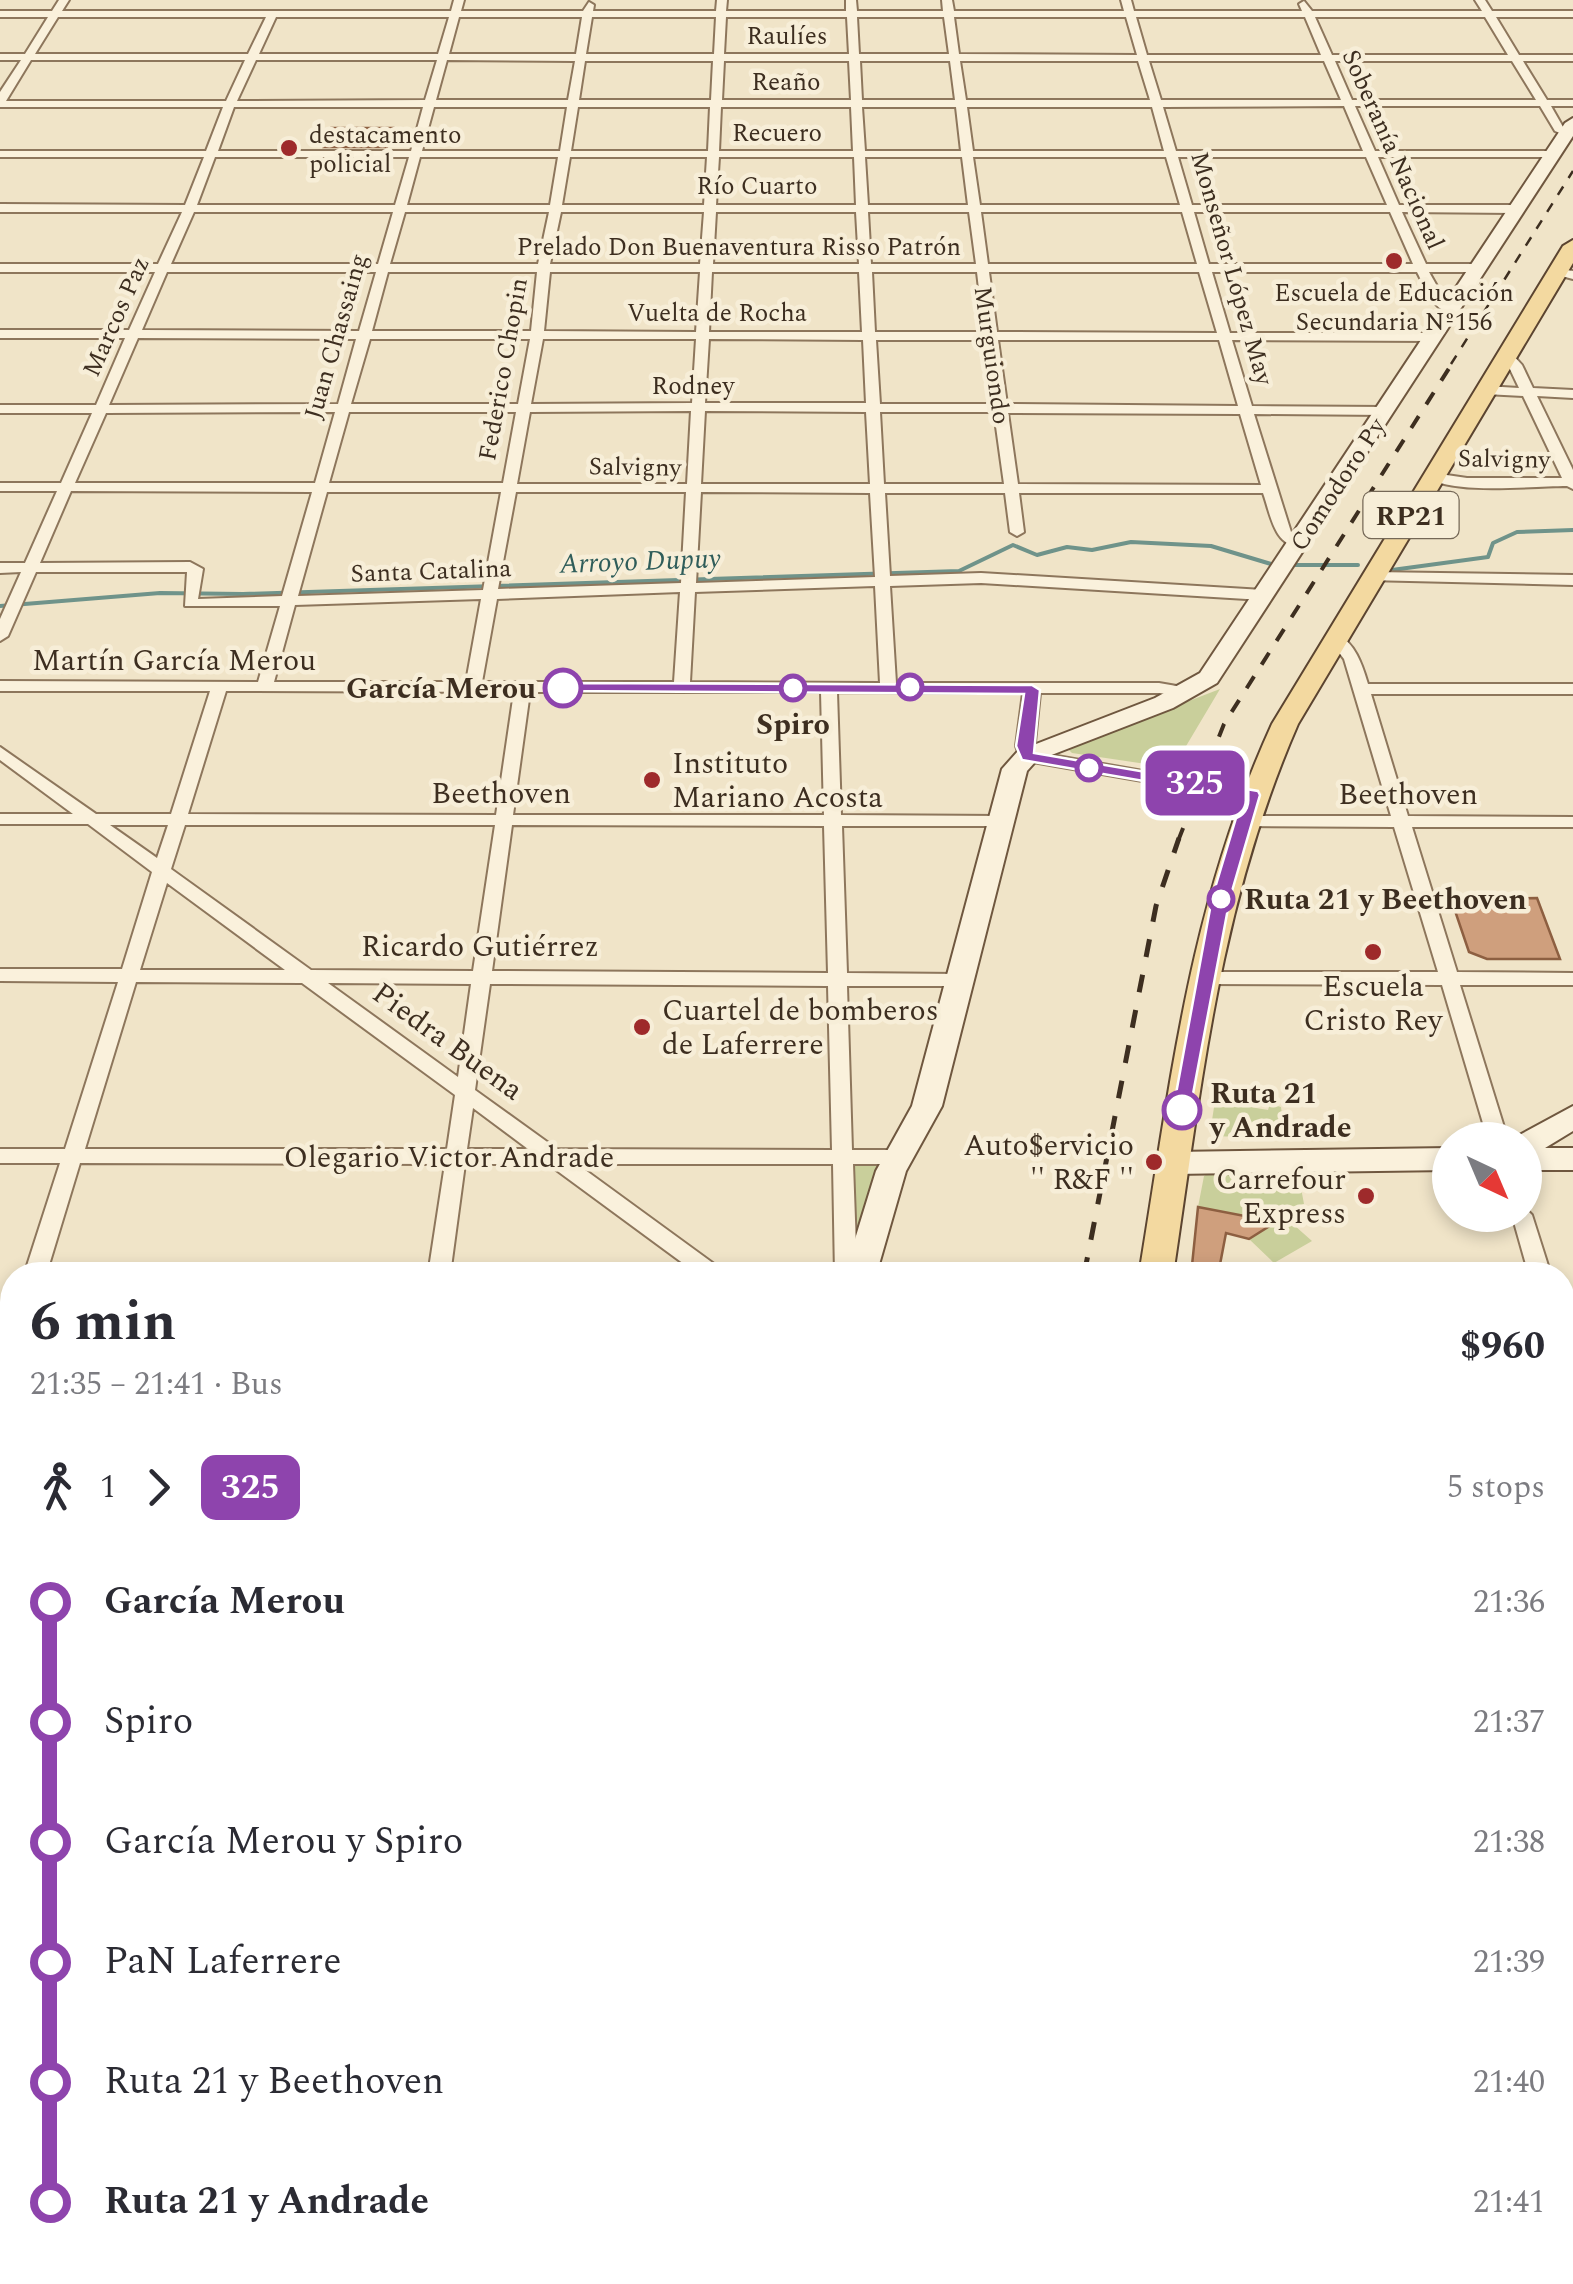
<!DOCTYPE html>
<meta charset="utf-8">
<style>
:root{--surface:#fff;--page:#f7f7f7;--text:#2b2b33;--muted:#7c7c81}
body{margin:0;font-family:Spectral,serif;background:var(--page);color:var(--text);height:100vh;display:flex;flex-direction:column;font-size:38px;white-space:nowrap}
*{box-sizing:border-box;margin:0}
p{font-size:32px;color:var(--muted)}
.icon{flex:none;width:55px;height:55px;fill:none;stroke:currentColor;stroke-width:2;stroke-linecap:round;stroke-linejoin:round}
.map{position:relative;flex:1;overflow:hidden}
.side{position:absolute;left:0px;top:1262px;width:1575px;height:1022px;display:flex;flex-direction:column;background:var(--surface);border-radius:40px 40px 0 0;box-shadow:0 5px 15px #0003}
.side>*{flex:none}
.badge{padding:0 20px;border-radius:15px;font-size:35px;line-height:65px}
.needle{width:65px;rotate:136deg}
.fabs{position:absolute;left:1432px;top:1122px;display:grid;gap:20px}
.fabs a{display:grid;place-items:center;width:110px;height:110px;border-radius:50%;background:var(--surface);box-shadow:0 5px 15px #0003;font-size:50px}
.map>.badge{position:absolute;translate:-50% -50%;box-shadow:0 0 0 5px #fff}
.legs{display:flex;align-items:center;gap:15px;height:110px;padding:0 30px;font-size:32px}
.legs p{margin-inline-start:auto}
.overview{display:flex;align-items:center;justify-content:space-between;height:170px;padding:0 30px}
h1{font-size:55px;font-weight:700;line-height:75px}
ul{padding:0 30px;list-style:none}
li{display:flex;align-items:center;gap:35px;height:120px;font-size:38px}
li i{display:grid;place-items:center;width:15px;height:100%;margin:0 12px;background:currentColor}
li i::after{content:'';width:25px;height:25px;margin:-12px;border:8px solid;border-radius:50%;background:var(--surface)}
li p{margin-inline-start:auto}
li:first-child i{background:linear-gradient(#0000 50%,currentColor 0)}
li:last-child i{background:linear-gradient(currentColor 50%,#0000 0)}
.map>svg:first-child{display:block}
.green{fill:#c9cf9b}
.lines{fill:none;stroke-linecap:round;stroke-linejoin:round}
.stream{stroke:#6f938a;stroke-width:4}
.building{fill:#cf9f7d;stroke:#8d5f41;stroke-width:2.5}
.street-casing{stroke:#8d765c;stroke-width:4}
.secondary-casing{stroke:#6f573f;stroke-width:4}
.primary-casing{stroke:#5b4430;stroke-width:4}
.street{fill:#faf1dc;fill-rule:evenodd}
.secondary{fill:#faf1dc;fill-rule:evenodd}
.primary{fill:#f3d9a0;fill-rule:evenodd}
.rail-far3{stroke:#3d2e20;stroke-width:2.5;stroke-dasharray:10 10;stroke-linecap:butt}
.rail-far2{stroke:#3d2e20;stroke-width:4;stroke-dasharray:14 14;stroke-linecap:butt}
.rail-far1{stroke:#3d2e20;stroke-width:5;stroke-dasharray:18 18;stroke-linecap:butt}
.rail{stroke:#3d2e20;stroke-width:6;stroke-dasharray:22 22;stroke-linecap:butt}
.line-1{fill:#8e44ad;stroke:#fff;stroke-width:2.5}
.poi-dot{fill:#9e2a2b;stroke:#f7eed8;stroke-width:4}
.stop-1-dot{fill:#fff;stroke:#8e44ad;stroke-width:5}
.labels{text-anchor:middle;stroke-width:9;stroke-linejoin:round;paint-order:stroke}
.far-street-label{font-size:25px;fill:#3d2e20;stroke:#f7eed8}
.far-poi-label{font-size:25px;fill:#3d2e20;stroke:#f7eed8;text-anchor:start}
.shield{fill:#f7eed8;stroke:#756857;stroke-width:2.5}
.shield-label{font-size:28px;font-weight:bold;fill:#3d2e20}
.far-water-label{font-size:28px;font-style:italic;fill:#2f5d5a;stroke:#f7eed8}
.street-label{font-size:30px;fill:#3d2e20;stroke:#f7eed8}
.stop-label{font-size:30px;font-weight:bold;fill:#3d2e20;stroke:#f7eed8;text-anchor:start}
.poi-label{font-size:30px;fill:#3d2e20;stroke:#f7eed8;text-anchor:start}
</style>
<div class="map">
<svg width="1573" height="2284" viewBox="0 0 1573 2284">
<rect width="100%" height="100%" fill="#f0e4c8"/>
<path class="green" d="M1220,689l-47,79 -101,-15 -5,-5z
M1215,1101l53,9 2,-6 11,3 4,32 -70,-3 -5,-3z
M863,1161l18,4 -25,83 -4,-80z
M1211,1172h87l6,32 -27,6 35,31 -38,22 -25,-24 17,-10 2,-9 -70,-13 6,-31z
M631,2273v-1l208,1 -2,11h-207z"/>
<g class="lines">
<path class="stream" d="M1295,565h63
M1392,570l96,-13 5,-14 24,-11 56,-2
M0,606l160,-13 83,1 716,-23 54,-26 24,10 30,-8 25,3 39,-8 80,4 60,18"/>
</g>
<path class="building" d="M331,128h62l-6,19h-63z
M1537,898l23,61h-73l-18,-7 -18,-53z
M1198,1207l78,15 -27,17 -23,-6 -8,42h-27z"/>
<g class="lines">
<defs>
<path id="street" d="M59,0h10l-7,11h389l3,-11h10l-3,11h122l6,-9 5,3 -1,6h123l1,-11h10l-1,11h120v-11h10l1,11h86l-1,-11h10l2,11h170l-3,-11h10l3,11h168l-3,-7 5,-3 8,10h170l-7,-11h10l7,11h81v6h-77l23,38h54v6h-50l24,39h26v6h-22l12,21 10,6 -6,3 -12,-5 -15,-25h-185l20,45h178l6,3 -6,3h-175l21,48h115l6,4 -6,4 -112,-1 24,52h52l6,4 -6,4h-49l17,30 12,9 -1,3c-23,0 -31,-25 -40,-42h-205l18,61h204l7,4 -7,4 -202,-1 20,66 134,1 7,4 -7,4 -132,-1 37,118 12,9v6c-29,1 -32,-32 -40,-54h-244l5,39 -7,4 -7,-4 -5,-39h-120l5,83 91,-3 282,17 8,5 -8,5 -282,-17 -91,3 6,97h263l35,6 2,3 -8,5 -29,-4h-119l-6,59 218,38 8,5 -8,5 -231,-40 -5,-14 7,-53 -186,-1 4,123 161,1 9,5 -9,5h-160l5,147 112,1 9,6 -9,6h-112l5,164h45l10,7 -10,7h-44l4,111h-22l-2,-111h-256l144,105 4,6h-26l-151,-111h-83l-15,111h-22l17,-111 -365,-1 -34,112h-22l36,-112h-60v-14h65l53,-167 -118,-1v-12h122l30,-97 -64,-48h-88v-10h73l-73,-54v-13l96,67h75l39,-123h-210v-10l258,1 22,-76h-95l2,-34h-151l-28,64 -8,5v-22l21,-47 -21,1v-10h25l32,-72h-57v-8h61l31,-70h-92v-8h96l29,-67h-125v-8h129l26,-58h-155v-8h158l24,-52h-182v-8l185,1 19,-48h-204v-6h206l17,-44h-223v-15l21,-32h-21v-6h25l23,-37h-48v-6h52zM58,17h208l-18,37h-213zM276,17h173l-11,37h-179zM459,17h123l-6,37h-127zM592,17h124l-2,37h-128zM726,17h121l2,37h-125zM857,17h87l5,37h-90zM954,17h172l11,38 -178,-1zM1136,17h169l16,38h-174zM1315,17h170l23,38h-176zM31,60h214l-19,41h-220zM256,60h181l-12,40 -188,1zM447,60l128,1 -7,39h-132zM585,61h128l-2,39h-132zM724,61h125l2,39h-129zM860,61h90l5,39h-93zM960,61h178l12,39h-184zM1149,61h175l17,39h-180zM1335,61h177l24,39h-184zM1344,106l19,45h-187l-13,-44zM234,107h189l-12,44h-193zM434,107h133l-7,44h-138zM578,107h132l-2,44h-137zM721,107h130l2,44h-134zM862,107h94l5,44h-96zM967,107h185l12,44h-191zM215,157h194l-14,48h-198zM420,157h138l-8,48h-143zM570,157h137l-3,48h-142zM719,157h135l2,48h-140zM865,157h97l6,48h-100zM973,157h193l14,48h-200zM1178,157h188l21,48h-195zM194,212h199l-15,52h-207zM405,212h144l-11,52h-148zM561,212h143l-4,52h-150zM716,212h140l3,52h-146zM868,212h101l7,52h-105zM981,212h201l15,52h-209zM1194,212h196l23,52h-204zM167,272h209l-17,59 -217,-1zM388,272h149l-6,59h-159zM550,272h150l-4,60 -152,-1zM712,272h147l3,60h-153zM872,272h105l7,60h-109zM989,272h210l18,61 -220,-1zM138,338l218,1 -18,65 -229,1zM370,339h160l-12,65h-167zM543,339h153l-4,64 -161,1zM709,339l154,1 3,63h-161zM876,340h109l8,64h-113zM998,340h221l19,66 -231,-2zM691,411l-4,73h-170l13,-72zM705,411l161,1 4,72h-169zM335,412l-20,71h-240l31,-70zM349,412h167l-13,71h-174zM880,412h114l10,72h-120zM1008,413l232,1 21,71 -243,-1zM71,491l241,1 -30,104 -84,3 5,-30 -13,-7 -150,1zM327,492h174l-18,98 -185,6zM516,492h170l-5,91 -183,6zM701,492l169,1 5,84 -179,6zM875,586l5,97 -190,-1 5,-90zM680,592l-6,90h-192l15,-83zM481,599l-15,83h-192l21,-77zM226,691l288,1 -18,123 -308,-1zM530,692h291l3,123h-311zM110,825h58l-11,33zM185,825h310l-22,146 -162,-1 -140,-101zM512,825l312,1 4,147 -336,-2zM167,883l118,87h-145zM136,982l166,1 153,112 -8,54h-362zM328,983l143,1 -13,93zM490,984l338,2 4,164 -275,-1 -82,-59zM473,1108l55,41h-61z
M1554,268l19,3v8l-19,-5z
M1501,353h10l11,12 11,23 40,2v8l-36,-2 36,74v19l-6,-3c-35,0 -113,9 -141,-9l7,-4 34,5h95l-39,-82 -38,-2 -7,-4 7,-4 34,2 -10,-21 -10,-11z
M1372,572l201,3v10l-206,-5 -3,-3z
M1336,633c19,10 26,31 32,51h205v10h-202l37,122 165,1v10h-161l45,145 116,1v12h-113l48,155h-20l-46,-155 -238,-1 -9,-6 9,-6h234l-44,-145 -152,-1 -9,-5 9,-5h149l-47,-157 -16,-21z
M1525,1208l7,7 19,60h-22l-17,-60h13z
M12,1335v42l-4,11 -8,3v-43l4,-10z
M1562,1341l8,2 3,6v48l-8,-3 -3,-5z
M0,1643h12v22h-12z
M12,1957v29l-12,6v-30z
M1562,1965h11v26h-11z
M282,2272h30l-2,12h-30z
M1265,2272h30l2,12h-30z"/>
<path id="secondary" d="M1573,118v18l-356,547 -44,25 -137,53 -9,10 -85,335 -36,65 -30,104h-32l32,-104 36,-65 90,-337 16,-18 137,-53 45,-25 365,-550z
M1573,1106v25l-28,17h28v22h-48v-30l-11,-2z
M1450,1148v22l-276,4 -11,-3 -4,-8 4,-8 11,-3z
M1562,1639l11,1v32l-11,-1z
M586,2272h44l-3,12h-44z"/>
<path id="primary" d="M1573,240v23l-275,461c-79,181 -96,358 -125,551h-34c32,-194 50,-369 133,-551l291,-478z
M966,2272h48l-2,12h-48z"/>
</defs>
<use href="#street" class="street-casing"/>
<use href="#secondary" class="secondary-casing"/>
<use href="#primary" class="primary-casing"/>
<use href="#street" class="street"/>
<use href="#secondary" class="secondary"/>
<use href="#primary" class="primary"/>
<path class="rail-far3" d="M1451,364l122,-193"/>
<path class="rail-far2" d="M1178,841l46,-117 229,-362"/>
<path class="rail-far1" d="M1084,1275l72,-369 23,-68"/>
<path class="rail" d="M895,2284l2,-12"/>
</g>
<path class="line-1" d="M563,683l469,2 8,5 -6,63 224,38 2,4 -30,103 -41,217h-14l-2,-5 39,-212 30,-100 -220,-38 -6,-14 8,-52 -467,-3 -2,-3z"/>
<g class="poi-dot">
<circle cx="289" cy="148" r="10"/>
<circle cx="1394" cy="261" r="10"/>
<circle cx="652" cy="780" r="10"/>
<circle cx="1373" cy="952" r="10"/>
<circle cx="642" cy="1027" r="10"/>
<circle cx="1154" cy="1162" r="10"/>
<circle cx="1366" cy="1196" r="10"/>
</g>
<g class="stop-1-dot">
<circle cx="910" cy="687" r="12"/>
<circle cx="563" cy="688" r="18"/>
<circle cx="793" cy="688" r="12"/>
<circle cx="1089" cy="768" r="12"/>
<circle cx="1221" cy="899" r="12"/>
<circle cx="1182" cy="1110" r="18"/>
</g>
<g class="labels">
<g class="far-street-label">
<text x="787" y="44">Raulíes</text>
<text x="786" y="90">Reaño</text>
<text x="777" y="141">Recuero</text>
<text transform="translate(1394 149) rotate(66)" y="9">Soberanía Nacional</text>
<text x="757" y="194">Río Cuarto</text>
<text x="739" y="255">Prelado Don Buenaventura Risso Patrón</text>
<text transform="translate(1233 268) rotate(74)" y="9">Monseñor López May</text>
<text x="717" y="321">Vuelta de Rocha</text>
<text transform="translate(115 316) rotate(-66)" y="9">Marcos Paz</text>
<text transform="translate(335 336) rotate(-74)" y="9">Juan Chassaing</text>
<text transform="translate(993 355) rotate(82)" y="9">Murguiondo</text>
<text transform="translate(502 369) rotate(-80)" y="9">Federico Chopin</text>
<text x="693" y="394">Rodney</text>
<text transform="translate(1504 458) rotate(1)" y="9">Salvigny</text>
<text transform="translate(635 466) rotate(1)" y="9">Salvigny</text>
<text transform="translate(1337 484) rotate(-57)" y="9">Comodoro Py</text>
<text transform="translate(431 570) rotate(-2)" y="9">Santa Catalina</text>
</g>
<g class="far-poi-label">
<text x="309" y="143">destacamento<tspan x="309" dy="29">policial</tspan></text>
<text x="1394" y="301" text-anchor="middle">Escuela de Educación<tspan x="1394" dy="29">Secundaria Nº156</tspan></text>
</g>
<rect class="shield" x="1363.5" y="492" width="95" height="46" rx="8"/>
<g class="shield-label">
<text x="1411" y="525">RP21</text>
</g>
<g class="far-water-label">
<text transform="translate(640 560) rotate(-2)" y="10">Arroyo Dupuy</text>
</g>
<g class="street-label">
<text x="174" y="670">Martín García Merou</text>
<text x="501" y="803">Beethoven</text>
<text x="1408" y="804">Beethoven</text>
<text x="480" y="956">Ricardo Gutiérrez</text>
<text transform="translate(448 1041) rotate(36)" y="10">Piedra Buena</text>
<text x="449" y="1167">Olegario Victor Andrade</text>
</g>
<g class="stop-label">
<text x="536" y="698" text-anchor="end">García Merou</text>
<text x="793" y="734" text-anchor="middle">Spiro</text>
<text x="1244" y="909">Ruta 21 y Beethoven</text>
<text x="1210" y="1103">Ruta 21<tspan x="1210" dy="34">y Andrade</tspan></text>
</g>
<g class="poi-label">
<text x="672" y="773">Instituto<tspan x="672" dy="34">Mariano Acosta</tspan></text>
<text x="1373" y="996" text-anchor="middle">Escuela<tspan x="1373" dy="34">Cristo Rey</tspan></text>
<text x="662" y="1020">Cuartel de bomberos<tspan x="662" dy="34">de Laferrere</tspan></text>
<text x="1134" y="1155" text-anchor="end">Auto$ervicio<tspan x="1134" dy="34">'' R&amp;F ''</tspan></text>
<text x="1346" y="1189" text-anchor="end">Carrefour<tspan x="1346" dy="34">Express</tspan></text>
</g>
</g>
</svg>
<div class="fabs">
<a><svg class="needle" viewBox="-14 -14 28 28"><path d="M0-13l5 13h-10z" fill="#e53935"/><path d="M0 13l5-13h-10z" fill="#7c7c81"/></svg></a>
</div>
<b class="badge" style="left:1195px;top:783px;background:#8e44ad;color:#fff">325</b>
<section class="side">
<div class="overview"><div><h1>6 min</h1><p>21:35 – 21:41 · Bus</p></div><b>$960</b></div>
<div class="legs"><svg class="icon" aria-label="walk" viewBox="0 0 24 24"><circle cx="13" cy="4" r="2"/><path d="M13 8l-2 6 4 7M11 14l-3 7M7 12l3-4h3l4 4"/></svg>1<svg class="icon" aria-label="forward" viewBox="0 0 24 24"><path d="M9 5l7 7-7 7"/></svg><b class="badge" style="background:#8e44ad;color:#fff">325</b><p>5 stops</p></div>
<ul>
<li><i style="color:#8e44ad"></i><b>García Merou</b><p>21:36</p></li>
<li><i style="color:#8e44ad"></i><span>Spiro</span><p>21:37</p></li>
<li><i style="color:#8e44ad"></i><span>García Merou y Spiro</span><p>21:38</p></li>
<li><i style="color:#8e44ad"></i><span>PaN Laferrere</span><p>21:39</p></li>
<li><i style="color:#8e44ad"></i><span>Ruta 21 y Beethoven</span><p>21:40</p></li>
<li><i style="color:#8e44ad"></i><b>Ruta 21 y Andrade</b><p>21:41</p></li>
</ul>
</section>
</div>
